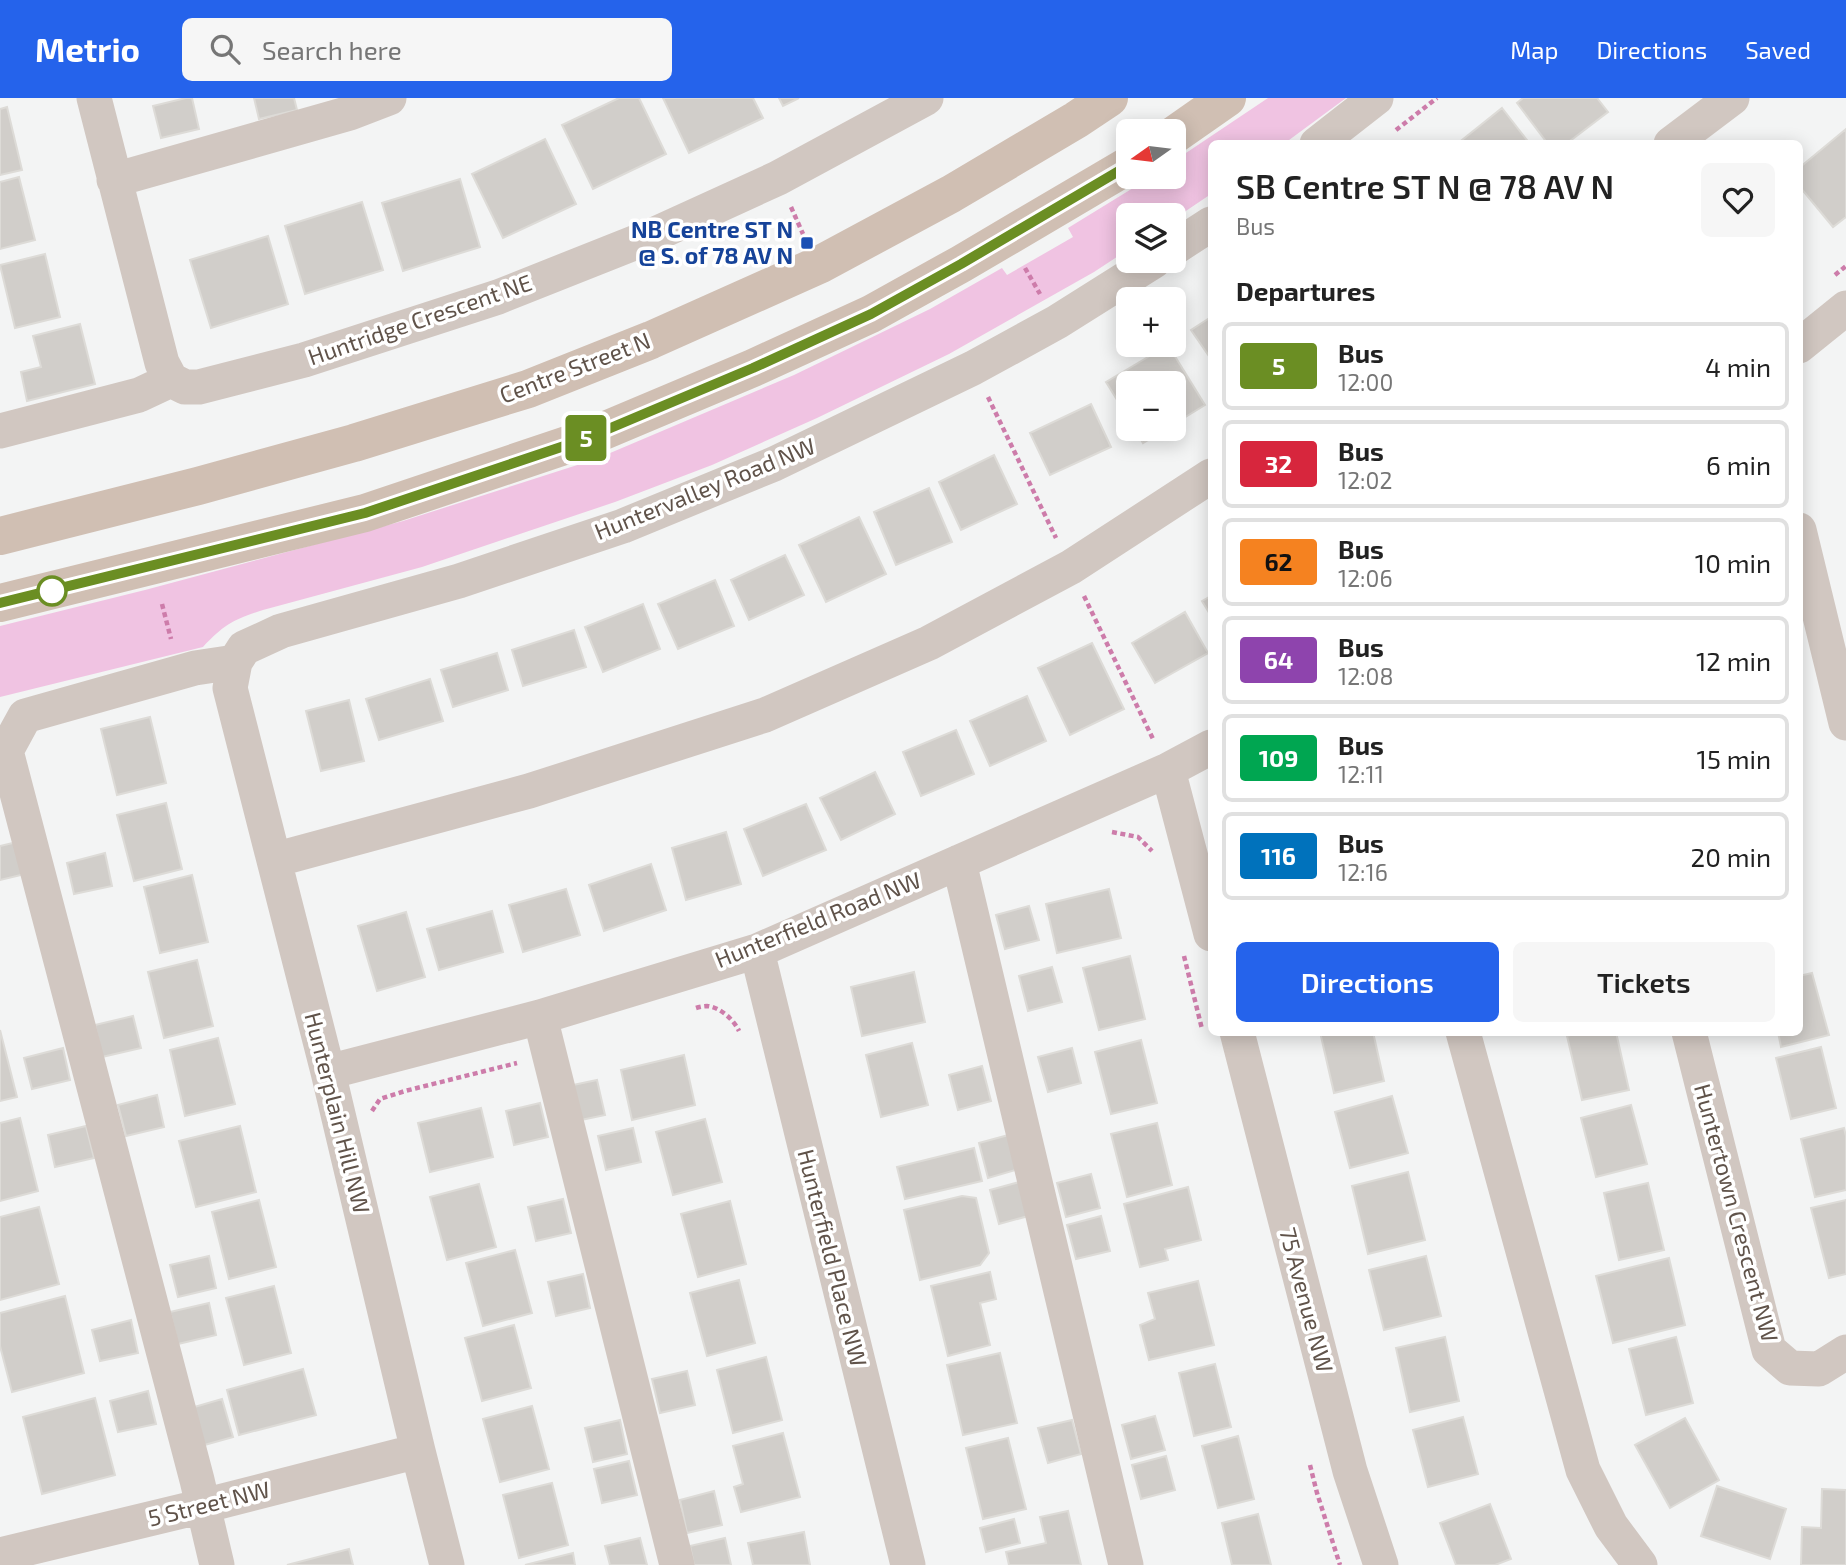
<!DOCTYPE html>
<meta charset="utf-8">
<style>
:root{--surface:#fff;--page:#f6f6f6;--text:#222;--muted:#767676;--line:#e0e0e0;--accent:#2563eb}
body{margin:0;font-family:"Exo 2",sans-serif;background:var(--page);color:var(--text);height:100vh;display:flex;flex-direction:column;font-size:26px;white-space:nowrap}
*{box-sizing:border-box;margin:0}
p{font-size:23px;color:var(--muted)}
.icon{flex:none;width:38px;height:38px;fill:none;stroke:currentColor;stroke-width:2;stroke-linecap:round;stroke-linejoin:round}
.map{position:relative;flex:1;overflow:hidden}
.sheet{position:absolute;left:1208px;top:42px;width:595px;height:896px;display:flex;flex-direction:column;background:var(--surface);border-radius:10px;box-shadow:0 4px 18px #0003}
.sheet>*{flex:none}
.badge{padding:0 14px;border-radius:5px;font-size:24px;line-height:46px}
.needle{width:46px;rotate:256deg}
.buttons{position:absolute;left:1116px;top:21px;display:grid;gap:14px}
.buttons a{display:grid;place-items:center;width:70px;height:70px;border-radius:10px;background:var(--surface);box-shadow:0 4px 18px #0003;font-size:35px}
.map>.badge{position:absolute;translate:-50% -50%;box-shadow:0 0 0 4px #fff}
h2{padding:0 28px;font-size:26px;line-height:63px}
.round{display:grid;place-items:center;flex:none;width:74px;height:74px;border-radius:10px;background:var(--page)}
.summary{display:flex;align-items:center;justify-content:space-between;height:119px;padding:0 28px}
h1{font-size:33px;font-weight:600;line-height:52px}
.action{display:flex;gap:14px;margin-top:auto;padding:14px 28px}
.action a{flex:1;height:80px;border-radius:10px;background:var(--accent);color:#fff;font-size:28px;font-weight:600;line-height:80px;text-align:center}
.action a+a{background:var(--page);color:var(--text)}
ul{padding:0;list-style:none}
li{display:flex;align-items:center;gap:21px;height:88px;margin:0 14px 10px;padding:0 14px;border:4px solid var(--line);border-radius:10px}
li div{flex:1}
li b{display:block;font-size:26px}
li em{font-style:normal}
li .badge{min-width:77px;font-weight:700;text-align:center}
header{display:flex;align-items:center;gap:42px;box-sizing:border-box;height:98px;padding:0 35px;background:var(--accent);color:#fff}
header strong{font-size:33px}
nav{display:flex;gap:38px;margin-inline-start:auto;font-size:24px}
.search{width:490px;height:63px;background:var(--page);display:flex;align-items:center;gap:18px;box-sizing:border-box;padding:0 24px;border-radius:10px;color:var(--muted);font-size:26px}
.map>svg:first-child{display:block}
.green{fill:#f0c3e2}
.building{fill:#d1ceca;stroke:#dddbd7;stroke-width:2}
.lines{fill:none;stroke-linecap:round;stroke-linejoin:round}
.path{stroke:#cd7caa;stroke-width:4.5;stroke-dasharray:5 3.5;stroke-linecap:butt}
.minor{stroke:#d1c7c1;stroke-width:35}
.major{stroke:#d0bfb3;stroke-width:38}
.line-casing{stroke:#fff;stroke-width:16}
.line{stroke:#6b8e23;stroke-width:10}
.transit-dot{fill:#1a4fb4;stroke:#fff;stroke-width:2.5}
.stop-dot{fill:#fff;stroke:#6b8e23;stroke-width:3.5}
.labels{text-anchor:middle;stroke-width:7;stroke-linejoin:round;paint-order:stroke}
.transit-label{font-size:23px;font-weight:bold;fill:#164399;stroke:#fff;text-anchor:end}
.street-label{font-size:23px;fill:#60534a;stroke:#fff}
</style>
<header>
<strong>Metrio</strong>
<div class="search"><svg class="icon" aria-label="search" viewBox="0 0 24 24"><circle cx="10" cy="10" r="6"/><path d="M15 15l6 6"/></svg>Search here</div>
<nav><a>Map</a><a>Directions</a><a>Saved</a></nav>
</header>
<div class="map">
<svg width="1846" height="1467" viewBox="0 0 1846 1467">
<rect width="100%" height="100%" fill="#f3f4f4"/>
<path class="green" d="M1268,0h78l-61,45 -74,1v50l-37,25v-4h-45v34l-35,23 -145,82 -132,64 -105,47 -97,37 -193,65 -159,43c-30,10 -38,14 -60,37l-203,50v-71l145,-36 258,-69 193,-62 198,-84 136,-66 72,-41 5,7 66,-38 -5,-9 83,-51h23v-16z"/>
<path class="building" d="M186,0h6l7,31 -38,9 -8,-32z
M254,0h40l3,12 -38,9z
M619,0h20l27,56 -73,35 -31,-64z
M663,0h90l10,20 -74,35z
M779,0h20l-16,8z
M1523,0h74l11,14 -42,32h-18l-31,-41z
M7,9l15,63 -22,5v-66z
M1502,10l28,36h-73z
M1846,31v88l-13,10 -34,-41v-18z
M545,41l31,65 -73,34 -31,-64z
M19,79l16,63 -35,9v-67z
M460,81l20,68 -77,24 -21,-68z
M362,104l21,68 -78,24 -20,-68z
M268,138l20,68 -77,24 -21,-68z
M45,156l15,63 -45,11 -15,-63z
M1211,219v42l-20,-29z
M80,226l15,60 -68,17 -6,-29 20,-5 -8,-31z
M1168,247l37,60 -31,19v-41h-45v36l-23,-37z
M1091,306l20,43 -61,28 -20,-42z
M1135,331h31l-23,14z
M994,357l23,49 -56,26 -22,-48z
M929,390l23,54 -56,23 -22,-53z
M859,419l27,57 -60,28 -27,-57z
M785,457l19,40 -55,25 -18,-40z
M715,482l19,46 -56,23 -20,-45z
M1211,498v20l-9,-15z
M643,506l17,45 -57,23 -18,-45z
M1185,514l23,41 -53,30 -23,-40z
M574,532l12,37 -63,19 -11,-36z
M1092,545l32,66 -54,26 -32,-67z
M497,555l11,37 -55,17 -12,-37z
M430,581l13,42 -64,19 -13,-41z
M1027,598l19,45 -56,25 -20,-45z
M349,602l15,61 -43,10 -15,-60z
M150,619l16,66 -49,12 -16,-66z
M956,632l18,44 -53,22 -18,-44z
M875,674l20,42 -54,26 -21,-42z
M166,705l16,66 -48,12 -17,-66z
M806,706l20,46 -63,26 -19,-47z
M726,734l15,52 -55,16 -14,-52z
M17,744l8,32 -25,6v-34z
M105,755l7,33 -38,8 -7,-31z
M651,766l15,46 -62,21 -15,-46z
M192,777l16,67 -48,11 -16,-66z
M566,791l14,46 -57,17 -14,-47z
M1109,791l12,49 -64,15 -11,-49z
M1029,808l10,34 -34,9 -9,-34z
M492,813l11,41 -64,18 -12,-41z
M406,814l19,65 -48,14 -19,-65z
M1130,858l15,63 -46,11 -16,-62z
M197,862l16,66 -49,12 -16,-66z
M1052,869l10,35 -34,9 -9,-35z
M914,874l11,50 -63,14 -11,-49z
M1812,875l17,62 -48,12 -3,-15h21v-56z
M133,918l8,32 -39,9 -7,-32z
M0,932l17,67 -17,4z
M1320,934h53l11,49 -50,12z
M1580,934h36l13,58 -47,10 -15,-64z
M218,940l17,66 -50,12 -15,-66z
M1141,942l16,63 -46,11 -16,-62z
M912,945l16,62 -47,12 -15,-62z
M1821,949l15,61 -45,11 -15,-61z
M63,950l7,32 -38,9 -8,-31z
M1072,950l9,35 -33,9 -10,-35z
M684,957l11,50 -63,15 -11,-50z
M982,968l9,35 -33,9 -9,-35z
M597,982l8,35 -24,5 -8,-35z
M157,997l7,32 -38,9 -8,-31z
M1392,998l16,57 -58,15 -15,-56z
M540,1005l8,34 -34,8 -8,-34z
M1631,1007l16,59 -51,13 -15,-59z
M481,1010l12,49 -63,15 -12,-49z
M20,1020l18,73 -38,10v-78z
M705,1021l17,63 -49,13 -17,-63z
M1157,1025l15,62 -45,12 -16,-63z
M86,1028l8,32 -39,9 -7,-32z
M240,1028l16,66 -60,15 -17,-66z
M633,1030l8,34 -35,8 -8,-34z
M1844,1030l2,8v54l-31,7 -14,-58z
M1012,1036l10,34 -34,10 -9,-35z
M974,1050l8,33 -77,18 -8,-32z
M1408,1074l17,68 -57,14 -16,-68z
M1091,1076l9,34 -34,9 -9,-34z
M1023,1083l9,34 -33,9 -9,-34z
M1648,1085l16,67 -45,10 -15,-67z
M479,1086l17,63 -49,13 -17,-63z
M1188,1089l13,53 -36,9 3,11 -28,7 -16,-63z
M962,1098l14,2 13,55 -9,12 -60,15 -16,-70z
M563,1101l8,34 -35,8 -8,-34z
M259,1102l17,67 -47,12 -17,-67z
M1846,1102v74l-17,4 -18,-70z
M730,1103l16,63 -48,13 -17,-63z
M39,1109l20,77 -59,16v-83z
M1101,1118l9,35 -34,8 -9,-34z
M515,1152l17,63 -49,13 -17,-63z
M209,1158l7,32 -38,9 -8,-32z
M1426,1158l15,60 -57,14 -15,-60z
M1669,1160l16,67 -72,18 -17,-67z
M990,1174l6,27 -16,4 10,42 -42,11 -17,-70z
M583,1176l7,34 -34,8 -8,-34z
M739,1182l16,63 -48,13 -17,-63z
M1198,1183l16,64 -65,15 -9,-35 15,-6 -7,-26z
M274,1188l17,67 -47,12 -18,-67z
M65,1198l19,77 -72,19 -12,-46v-33z
M209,1205l7,32 -38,9 -8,-32z
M131,1222l7,33 -38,8 -8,-31z
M514,1227l17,63 -49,13 -17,-63z
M1445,1239l14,64 -49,11 -14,-64z
M1676,1239l17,66 -47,12 -17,-66z
M1000,1255l17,70 -54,12 -16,-70z
M766,1259l16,63 -49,13 -16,-63z
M1215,1266l16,63 -37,9 -15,-63z
M303,1271l13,46 -77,20 -12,-45z
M687,1273l8,34 -35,8 -8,-34z
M148,1293l8,33 -38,8 -8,-31z
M95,1300l20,77 -73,19 -19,-77z
M222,1301l11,38 -32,9 -10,-38z
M532,1308l17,63 -49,13 -17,-63z
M1155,1318l10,34 -34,9 -9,-34z
M1463,1319l15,57 -50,13 -15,-57z
M1685,1320l34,62 -49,28 -35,-63z
M620,1322l7,34 -34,8 -8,-34z
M1072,1322l9,34 -33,9 -10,-35z
M783,1335l17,64 -59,15 -7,-25 9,-3 -10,-38z
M1238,1338l16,63 -36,9 -16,-62z
M1008,1340l18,71 -43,10 -17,-71z
M1166,1358l9,34 -34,9 -9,-34z
M629,1363l8,34 -35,8 -8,-34z
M552,1385l16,62 -49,13 -16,-63z
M1717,1388l69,23 -16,50 -69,-23z
M1822,1391l24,1v75h-45l1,-38 19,1z
M714,1393l8,34 -35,8 -7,-33z
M1490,1406l21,55 -16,6h-39l-16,-42z
M1068,1413l13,54h-72l-3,-13 40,-9 -6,-26z
M1258,1416l13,51h-39l-10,-42z
M1014,1421l6,24 -34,9 -6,-24z
M804,1434l6,33h-57l-5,-22z
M640,1440l7,27h-37l-5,-19z
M725,1440l6,27h-37l-4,-19z
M349,1451l4,16h-66z
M573,1455l2,12h-50z"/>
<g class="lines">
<path class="path" d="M1396,32l41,-32
M791,109l12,27
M1025,170l15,26
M1835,177l11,-9
M988,299l68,141
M1084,498l69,143
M162,506l9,35
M1112,734l26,5 14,14
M1184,858l18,73
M696,910c3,-1 7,-2 11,-2 13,1 27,14 32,25
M372,1013l8,-12 25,-8 112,-28
M1310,1367l7,28 23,72"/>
<path class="minor" d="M94,0l68,265 9,17 14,7h14l105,-27 194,-63 151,-60 129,-59 148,-80
M1317,46l59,-46
M1671,46l61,-46
M114,82l236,-67 39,-15
M1174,150l37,-24
M1799,248l47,-38
M0,333l139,-36 32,-15
M1799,432l47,193
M1168,672l43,164
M274,762l255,-69 236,-76 164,-72 142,-76 140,-91
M959,764l167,703
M757,853l151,614
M540,919l137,548
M1237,934l113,439 31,94
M1463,934l120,438 28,56 29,39
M1689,934l80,318 21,18 29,1 27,-17
M328,974l212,-55 217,-66 411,-181 43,-23
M0,1457l203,-49 215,-55
M217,1467l-20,-85 -191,-729 19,-35 170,-48 40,-6
M447,1467l-29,-114 -90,-379 -98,-384 5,-26 9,-14 37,-17 178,-50 164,-55 151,-62 199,-96 84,-46 97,-61"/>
<path class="major" d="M1174,37l53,-37
M0,438l198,-50 156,-43 174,-54 123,-49 168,-75 132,-71 125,-74 33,-22
M0,505l365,-90 217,-73 171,-72 118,-54 90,-50 168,-99"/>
</g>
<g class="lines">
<defs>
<path id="line" d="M0,505l365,-90 217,-73 171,-72 118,-54 90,-50 168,-99"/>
</defs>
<use href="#line" class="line-casing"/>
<use href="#line" class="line"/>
</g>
<rect class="transit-dot" x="800" y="138" width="14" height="14" rx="3.5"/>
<circle class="stop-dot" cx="52" cy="493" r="14"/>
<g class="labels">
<g class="transit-label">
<text x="793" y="140">NB Centre ST N<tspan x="793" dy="26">@ S. of 78 AV N</tspan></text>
</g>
<g class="street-label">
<text transform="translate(420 222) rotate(-19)" y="8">Huntridge Crescent NE</text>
<text transform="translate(575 270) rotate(-21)" y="8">Centre Street N</text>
<text transform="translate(705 391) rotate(-22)" y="8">Huntervalley Road NW</text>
<text transform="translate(818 822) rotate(-22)" y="8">Hunterfield Road NW</text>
<text transform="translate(337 1015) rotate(76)" y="8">Hunterplain Hill NW</text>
<text transform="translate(1736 1115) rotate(75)" y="8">Huntertown Crescent NW</text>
<text transform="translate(832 1160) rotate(76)" y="8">Hunterfield Place NW</text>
<text transform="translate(1306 1202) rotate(75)" y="8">75 Avenue NW</text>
<text transform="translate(209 1406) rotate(-14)" y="8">5 Street NW</text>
</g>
</g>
</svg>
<div class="buttons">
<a><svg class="needle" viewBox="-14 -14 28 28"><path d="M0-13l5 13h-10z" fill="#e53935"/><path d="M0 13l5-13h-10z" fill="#767676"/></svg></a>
<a><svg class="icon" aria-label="layers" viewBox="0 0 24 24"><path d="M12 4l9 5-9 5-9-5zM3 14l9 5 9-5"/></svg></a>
<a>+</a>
<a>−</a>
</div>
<b class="badge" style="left:586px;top:340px;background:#6b8e23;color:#fff">5</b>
<section class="sheet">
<div class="summary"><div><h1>SB Centre ST N @ 78 AV N</h1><p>Bus</p></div><a class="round"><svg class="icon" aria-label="heart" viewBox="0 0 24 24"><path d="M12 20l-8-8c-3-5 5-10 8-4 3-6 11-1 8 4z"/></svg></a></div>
<h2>Departures</h2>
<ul>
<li><span class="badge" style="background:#6b8e23;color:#fff">5</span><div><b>Bus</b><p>12:00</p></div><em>4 min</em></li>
<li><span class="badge" style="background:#d7263d;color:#fff">32</span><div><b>Bus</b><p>12:02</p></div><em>6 min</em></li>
<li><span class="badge" style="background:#f58220;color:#111">62</span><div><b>Bus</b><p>12:06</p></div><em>10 min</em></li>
<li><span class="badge" style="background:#8e44ad;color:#fff">64</span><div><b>Bus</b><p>12:08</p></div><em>12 min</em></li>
<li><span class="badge" style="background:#00a651;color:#fff">109</span><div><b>Bus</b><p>12:11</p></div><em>15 min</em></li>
<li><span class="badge" style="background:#0072bc;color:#fff">116</span><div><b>Bus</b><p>12:16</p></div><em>20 min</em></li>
</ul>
<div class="action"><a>Directions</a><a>Tickets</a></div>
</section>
</div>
